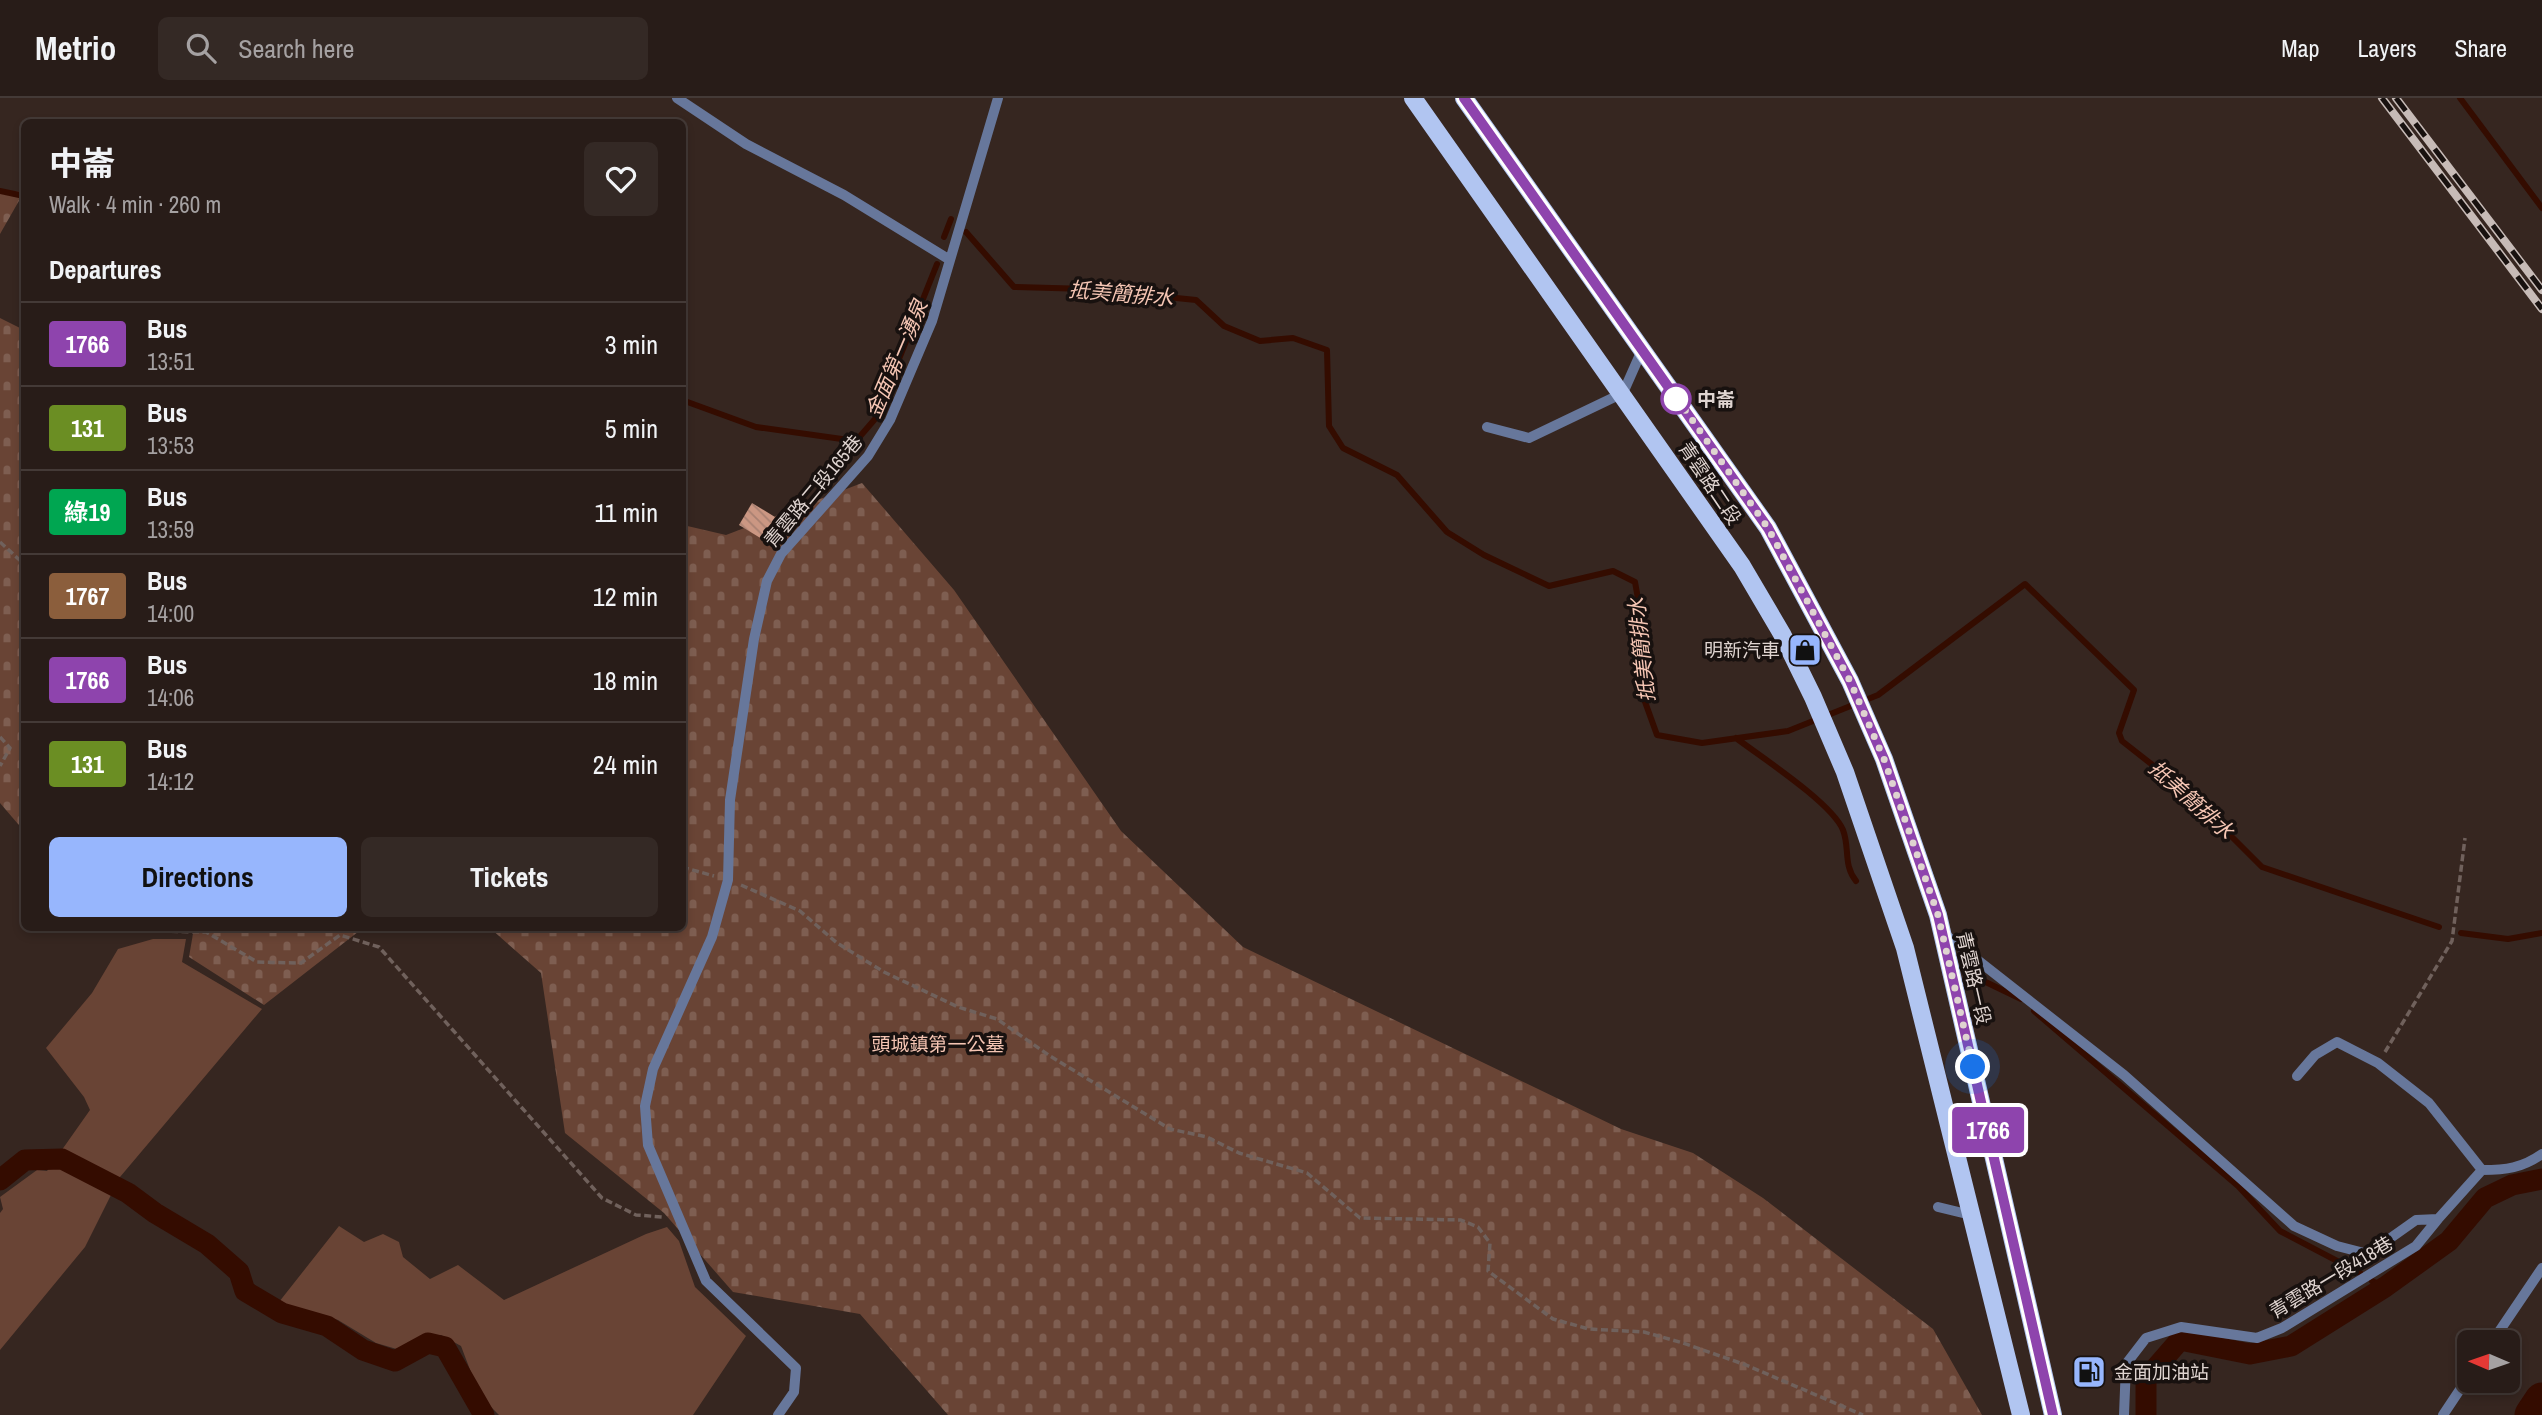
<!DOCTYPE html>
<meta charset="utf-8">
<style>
:root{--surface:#281c18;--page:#342925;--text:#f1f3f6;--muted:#a5a1a2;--line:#443a37;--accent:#97b6fd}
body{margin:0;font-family:"Archivo Narrow","Noto Sans TC",sans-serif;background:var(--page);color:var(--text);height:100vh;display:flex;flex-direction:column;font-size:26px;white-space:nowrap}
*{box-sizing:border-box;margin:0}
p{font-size:23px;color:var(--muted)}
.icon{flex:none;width:38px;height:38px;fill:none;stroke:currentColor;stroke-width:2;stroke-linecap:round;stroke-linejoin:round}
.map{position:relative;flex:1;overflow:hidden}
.drawer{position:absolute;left:21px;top:21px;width:665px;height:812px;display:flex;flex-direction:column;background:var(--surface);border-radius:10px;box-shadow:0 4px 10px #0003,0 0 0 2px var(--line)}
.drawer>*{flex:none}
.badge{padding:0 14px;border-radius:5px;font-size:24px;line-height:46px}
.needle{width:46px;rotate:272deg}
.controls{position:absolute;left:2457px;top:1232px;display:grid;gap:14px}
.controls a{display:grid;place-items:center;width:63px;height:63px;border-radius:10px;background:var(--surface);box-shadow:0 4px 10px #0003,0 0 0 2px var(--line);font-size:35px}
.you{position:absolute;width:35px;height:35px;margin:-18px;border:5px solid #fff;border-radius:50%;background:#1a73e8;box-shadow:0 0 0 10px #1a73e833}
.map>.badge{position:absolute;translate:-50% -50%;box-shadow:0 0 0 4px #fff}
h2{padding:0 28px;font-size:26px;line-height:63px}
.round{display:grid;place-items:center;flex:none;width:74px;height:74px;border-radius:10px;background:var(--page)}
.overview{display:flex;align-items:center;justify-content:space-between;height:119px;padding:0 28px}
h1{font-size:33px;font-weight:700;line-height:52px}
.button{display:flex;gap:14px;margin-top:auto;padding:14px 28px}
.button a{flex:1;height:80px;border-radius:10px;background:var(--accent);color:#111;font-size:28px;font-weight:700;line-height:80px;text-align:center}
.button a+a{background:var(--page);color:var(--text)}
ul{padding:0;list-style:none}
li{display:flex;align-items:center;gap:21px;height:84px;padding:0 28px;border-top:2px solid var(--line)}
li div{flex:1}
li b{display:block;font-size:26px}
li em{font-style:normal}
li .badge{min-width:77px;font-weight:700;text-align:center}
header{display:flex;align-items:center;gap:42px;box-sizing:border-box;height:98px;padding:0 35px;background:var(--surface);border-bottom:2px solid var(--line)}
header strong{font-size:33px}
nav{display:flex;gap:38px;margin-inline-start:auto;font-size:24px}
.search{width:490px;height:63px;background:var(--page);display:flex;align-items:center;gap:18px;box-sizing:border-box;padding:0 24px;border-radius:10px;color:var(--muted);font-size:26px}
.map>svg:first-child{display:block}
.green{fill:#694435}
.cemetery{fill:url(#cemetery-stones)}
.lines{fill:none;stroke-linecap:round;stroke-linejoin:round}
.stream{stroke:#340c00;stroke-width:6}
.canal{stroke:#340c00;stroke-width:21}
.river{stroke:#340c00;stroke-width:35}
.building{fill:url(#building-back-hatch)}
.path{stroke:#70615c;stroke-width:3.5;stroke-dasharray:7 3.5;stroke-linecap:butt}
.lane{stroke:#67779b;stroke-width:10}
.primary{stroke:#b1c5f1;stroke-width:18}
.rail-casing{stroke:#c7bbb7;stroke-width:8}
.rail{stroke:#18110f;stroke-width:5;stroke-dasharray:16;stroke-linecap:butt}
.line-casing{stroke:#fff;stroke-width:16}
.line{stroke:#8e44ad;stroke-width:10}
.walk{stroke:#dfd4d0;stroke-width:7;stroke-dasharray:0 12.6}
.stop-dot{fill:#fff;stroke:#8e44ad;stroke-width:3.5}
.labels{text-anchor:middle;stroke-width:7;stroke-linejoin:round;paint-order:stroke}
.stop-label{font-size:19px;font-weight:bold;fill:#dfd4d0;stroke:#18110f;text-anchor:start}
.street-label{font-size:19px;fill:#dfd4d0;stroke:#18110f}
.poi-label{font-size:19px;fill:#dfd4d0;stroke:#18110f;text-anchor:end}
.park-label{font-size:19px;fill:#f5c5b3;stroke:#18110f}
.water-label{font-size:21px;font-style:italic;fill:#f6c6b4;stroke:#18110f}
</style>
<header>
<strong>Metrio</strong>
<div class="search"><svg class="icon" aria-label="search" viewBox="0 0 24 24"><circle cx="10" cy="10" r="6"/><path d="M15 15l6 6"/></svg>Search here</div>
<nav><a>Map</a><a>Layers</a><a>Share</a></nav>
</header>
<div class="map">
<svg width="2542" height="1317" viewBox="0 0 2542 1317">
<defs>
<pattern id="cemetery-stones" width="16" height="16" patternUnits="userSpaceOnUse" patternTransform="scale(1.75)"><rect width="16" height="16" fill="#694435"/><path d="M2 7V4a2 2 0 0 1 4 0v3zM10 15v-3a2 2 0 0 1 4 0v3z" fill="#7e5e51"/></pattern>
<pattern id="building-back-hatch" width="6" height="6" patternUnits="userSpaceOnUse" patternTransform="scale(1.75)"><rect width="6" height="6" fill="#cb9783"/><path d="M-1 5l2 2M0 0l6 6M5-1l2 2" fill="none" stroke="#a98172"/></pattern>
</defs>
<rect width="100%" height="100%" fill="#362620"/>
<path class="green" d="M153,841h33l-4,23 80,47 -142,168 -35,70 -85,103v-137l3,-4 -3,-12 37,-27 10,1 43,-61 -6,-13 -38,-49 46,-55 26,-44z
M339,1128l25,16 19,-8 16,8 4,15 27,22 28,-14 46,35 142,-66 21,-7 12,14 16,46 51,49 -53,79h-194l-19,-19 -19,-50 -20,-11 -41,15 -24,-7 -38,-23 -59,-18z"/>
<path class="cemetery" d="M0,93l24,1 -24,42z
M0,220l24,12v501l-24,-28z
M862,385l92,107 167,241 122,116 378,182 72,24 70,45 170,131 49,86h-1034l-88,-101 -127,-22 -69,-79 -99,-80 -24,-160 -51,-45h192l1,-403 43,10z
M194,830h169l-99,77 -75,-48z"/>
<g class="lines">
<path class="stream" d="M2460,0l82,110
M0,93l24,5
M966,134l48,55 74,2 108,11 28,26 36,15 33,-3 34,12 2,76 14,22 54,27 50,57 37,23 65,31 64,-15 22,11 7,39 2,78 13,36 45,8 86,-12 90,-36 147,-111 109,106 -15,43 3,8 65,51 75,75 177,60
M944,139l7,-18
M682,302l74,27 100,14 19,-22 62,-155
M1736,640c25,19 96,65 107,92 7,18 0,35 13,51
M2461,835l47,6 34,-6
M1969,876l52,25
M2034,913l204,175 42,45 80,42
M2372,1183l13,6"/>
<path class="canal" d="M0,1082l25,-20 37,-1 66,34 27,20 52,31 32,28 6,19 37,22 45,13 36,24 32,11 33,-18 17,4 39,68
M2146,1317v-36l34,-39 70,14 41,-8 94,-59 64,-46 36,-43 27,-13 30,-6"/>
<path class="river" d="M2532,1317l10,-15"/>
</g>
<path class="building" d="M752,405l23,14 -13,22 -23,-14z"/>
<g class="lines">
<path class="path" d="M0,444l24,22
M0,639l10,11 -10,18
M682,769l32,9
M741,787l59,26 37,32 47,29 74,35 39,12 53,37 120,73 37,8 32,16 68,20 53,45 101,2 17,7 12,16 -2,28 65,48 36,10 55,3 39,11 63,22 117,50
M108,832l98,2 51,30 44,1 39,-28 39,12 223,251 34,17 27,2
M2385,954l67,-111 13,-103"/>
<path class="lane" d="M677,0l69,46 98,51 106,65
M1487,329l42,11 94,-45 19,-43
M1943,835l181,142 170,151 43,20 31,8 48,-34 22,-1 44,-49c24,0 40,-2 60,-16
M2297,978l18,-21 22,-13 41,21 51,40 53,67
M1938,1109l33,8
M2492,1244l50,-74
M778,1317l16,-23 2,-24 -90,-87 -58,-136 -3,-39 8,-37 59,-132 16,-57 2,-80 24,-161 13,-58 14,-27 87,-98 22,-36 42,-99 66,-223
M2124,1317l2,-51 20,-26 35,-11 76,11 25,-10 134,-82 22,-27
M2443,1317l26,-39"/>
<path class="primary" d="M1413,0l329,468 40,68 31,63 32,75 60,176 116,467
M1464,0l304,430 82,153 34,78 54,156 115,500"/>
<defs>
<path id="rail" d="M2382,0l160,211
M2396,0l146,192"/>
</defs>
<use href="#rail" class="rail-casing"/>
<use href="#rail" class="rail"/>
</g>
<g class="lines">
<defs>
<path id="line" d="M1464,0l304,430 82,153 34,78 54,156 115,500"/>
</defs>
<use href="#line" class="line-casing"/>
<use href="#line" class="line"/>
<path class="walk" d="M1676,301l-2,-5 94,134 82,153 34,78 54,156 35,152"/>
</g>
<defs>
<symbol id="shop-square" viewBox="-11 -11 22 22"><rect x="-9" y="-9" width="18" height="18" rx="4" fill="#97b6fd" stroke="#18110f"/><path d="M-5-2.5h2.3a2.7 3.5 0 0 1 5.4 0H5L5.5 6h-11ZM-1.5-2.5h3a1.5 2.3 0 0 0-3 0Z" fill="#111"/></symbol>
<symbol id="fuel-square" viewBox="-11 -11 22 22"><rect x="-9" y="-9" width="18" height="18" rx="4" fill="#97b6fd" stroke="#18110f"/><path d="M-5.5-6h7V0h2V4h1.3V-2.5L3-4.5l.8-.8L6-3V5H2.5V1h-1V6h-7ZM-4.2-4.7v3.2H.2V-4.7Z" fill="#111"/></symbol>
</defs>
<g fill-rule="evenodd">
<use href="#shop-square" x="1786" y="533" width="38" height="38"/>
<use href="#fuel-square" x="2070" y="1255" width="38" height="38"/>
</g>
<circle class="stop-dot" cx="1676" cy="301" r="14"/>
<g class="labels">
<g class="stop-label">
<text x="1697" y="308">中崙</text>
</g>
<g class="street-label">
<text transform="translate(1710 385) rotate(56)" y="7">青雲路二段</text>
<text transform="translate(813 393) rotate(-50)" y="7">青雲路二段165巷</text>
<text transform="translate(1974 880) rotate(77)" y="7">青雲路一段</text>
<text transform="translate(2331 1179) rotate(-31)" y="7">青雲路一段418巷</text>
</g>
<g class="poi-label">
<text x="1780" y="559">明新汽車</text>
<text x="2114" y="1281" text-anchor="start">金面加油站</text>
</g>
<g class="park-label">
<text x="938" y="953">頭城鎮第一公墓</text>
</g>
<g class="water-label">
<text transform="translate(1121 196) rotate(5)" y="7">抵美簡排水</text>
<text transform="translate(897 261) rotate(-67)" y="7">金面第一湧泉</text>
<text transform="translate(1642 552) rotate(-96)" y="7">抵美簡排水</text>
<text transform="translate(2191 702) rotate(42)" y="7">抵美簡排水</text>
</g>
</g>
</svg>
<div class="controls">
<a><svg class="needle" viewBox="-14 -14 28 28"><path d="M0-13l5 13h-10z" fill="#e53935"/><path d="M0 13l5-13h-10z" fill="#a5a1a2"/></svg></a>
</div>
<div class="you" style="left:1973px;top:969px"></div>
<b class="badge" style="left:1988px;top:1032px;background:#8e44ad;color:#fff">1766</b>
<section class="drawer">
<div class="overview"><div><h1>中崙</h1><p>Walk · 4 min · 260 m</p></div><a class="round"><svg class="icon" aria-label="heart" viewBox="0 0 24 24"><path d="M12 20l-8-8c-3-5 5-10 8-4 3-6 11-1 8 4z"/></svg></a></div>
<h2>Departures</h2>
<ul>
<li><span class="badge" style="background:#8e44ad;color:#fff">1766</span><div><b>Bus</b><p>13:51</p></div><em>3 min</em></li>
<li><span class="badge" style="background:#6b8e23;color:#fff">131</span><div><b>Bus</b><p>13:53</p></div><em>5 min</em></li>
<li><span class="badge" style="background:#00a651;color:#fff">綠19</span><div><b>Bus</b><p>13:59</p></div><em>11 min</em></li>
<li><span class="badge" style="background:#8b5e3c;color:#fff">1767</span><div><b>Bus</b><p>14:00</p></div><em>12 min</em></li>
<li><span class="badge" style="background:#8e44ad;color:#fff">1766</span><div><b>Bus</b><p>14:06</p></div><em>18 min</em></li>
<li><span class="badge" style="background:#6b8e23;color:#fff">131</span><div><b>Bus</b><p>14:12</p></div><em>24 min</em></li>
</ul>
<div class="button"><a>Directions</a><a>Tickets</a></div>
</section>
</div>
